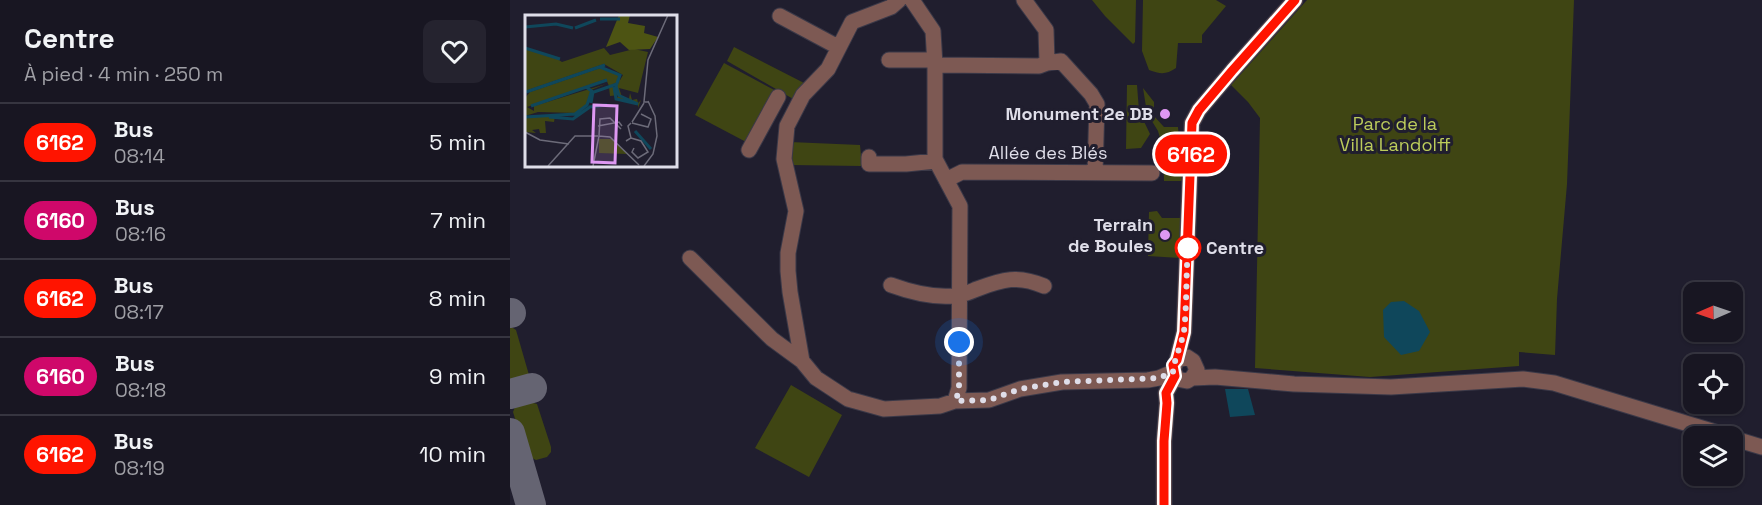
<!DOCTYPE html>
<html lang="fr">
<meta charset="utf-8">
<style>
:root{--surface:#181622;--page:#25232f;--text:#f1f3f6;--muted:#9f9fa5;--line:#363540}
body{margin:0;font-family:"Space Grotesk",sans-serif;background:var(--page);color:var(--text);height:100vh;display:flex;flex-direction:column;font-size:22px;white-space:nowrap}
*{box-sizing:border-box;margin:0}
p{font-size:20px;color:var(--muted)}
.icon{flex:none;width:33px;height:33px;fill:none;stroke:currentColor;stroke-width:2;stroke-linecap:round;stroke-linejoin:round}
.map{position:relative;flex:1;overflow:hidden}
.details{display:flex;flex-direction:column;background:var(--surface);width:510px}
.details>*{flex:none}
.badge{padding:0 12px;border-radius:20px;font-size:21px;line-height:39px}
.needle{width:39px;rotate:268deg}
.buttons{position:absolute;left:1173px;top:282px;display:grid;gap:12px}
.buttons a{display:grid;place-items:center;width:60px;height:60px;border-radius:12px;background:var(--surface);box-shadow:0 2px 4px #0004,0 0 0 2px var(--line);font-size:30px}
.you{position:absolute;width:30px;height:30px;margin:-15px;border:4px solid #fff;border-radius:50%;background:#1a73e8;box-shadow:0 0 0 9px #1a73e833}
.map>.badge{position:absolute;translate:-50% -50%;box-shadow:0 0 0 3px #fff}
.round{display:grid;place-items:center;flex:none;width:63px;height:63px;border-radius:12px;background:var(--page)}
.summary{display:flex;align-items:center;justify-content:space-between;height:102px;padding:0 24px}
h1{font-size:28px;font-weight:600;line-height:45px}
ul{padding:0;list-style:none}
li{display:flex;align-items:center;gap:18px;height:78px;padding:0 24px;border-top:2px solid var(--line)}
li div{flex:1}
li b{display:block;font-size:22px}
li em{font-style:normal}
li .badge{min-width:66px;font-weight:700;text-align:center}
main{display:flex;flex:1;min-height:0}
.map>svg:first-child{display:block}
.green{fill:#3f4513}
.water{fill:#0f475b}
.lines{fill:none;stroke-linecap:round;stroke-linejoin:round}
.taxiway{stroke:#656472;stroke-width:30}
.minor-casing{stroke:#3b3948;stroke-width:17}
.minor{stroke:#7d5953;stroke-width:15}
.line-casing{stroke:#fff;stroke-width:14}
.line{stroke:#ff1400;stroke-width:9}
.walk{stroke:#dfdee9;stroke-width:6;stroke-dasharray:0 10.8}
.poi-dot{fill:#de98f2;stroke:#201e2e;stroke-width:2}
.stop-dot{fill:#fff;stroke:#ff1400;stroke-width:3}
.labels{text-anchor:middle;stroke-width:6;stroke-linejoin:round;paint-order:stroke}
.poi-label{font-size:18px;font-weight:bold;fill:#dfdee9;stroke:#201e2e;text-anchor:end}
.park-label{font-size:18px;fill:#bccc5b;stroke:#201e2e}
.street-label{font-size:18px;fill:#dfdee9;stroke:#201e2e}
.stop-label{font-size:18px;font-weight:bold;fill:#dfdee9;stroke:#201e2e;text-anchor:start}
.inset-river{fill:none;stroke:#0f475b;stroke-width:3}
.inset-road{fill:none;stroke:#6c6b79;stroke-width:1.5}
.view{fill:#de98f2;fill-opacity:0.15;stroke:#de98f2;stroke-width:3}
.inset-edge{fill:none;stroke:#dfdee9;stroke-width:3}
</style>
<main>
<section class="details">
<div class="summary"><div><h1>Centre</h1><p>À pied · 4 min · 250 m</p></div><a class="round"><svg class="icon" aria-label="heart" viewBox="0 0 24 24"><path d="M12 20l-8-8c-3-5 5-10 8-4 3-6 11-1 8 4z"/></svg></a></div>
<ul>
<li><span class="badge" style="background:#ff1400;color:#fff">6162</span><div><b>Bus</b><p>08:14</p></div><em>5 min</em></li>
<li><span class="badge" style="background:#cf086a;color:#fff">6160</span><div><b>Bus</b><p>08:16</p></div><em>7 min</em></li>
<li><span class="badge" style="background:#ff1400;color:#fff">6162</span><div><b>Bus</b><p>08:17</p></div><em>8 min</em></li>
<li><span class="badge" style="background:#cf086a;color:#fff">6160</span><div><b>Bus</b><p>08:18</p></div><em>9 min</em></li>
<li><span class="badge" style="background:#ff1400;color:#fff">6162</span><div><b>Bus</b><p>08:19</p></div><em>10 min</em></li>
</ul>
</section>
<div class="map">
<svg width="1252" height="505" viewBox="0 0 1252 505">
<rect width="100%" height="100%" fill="#201e2e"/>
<path class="green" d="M582,0h44l-1,42 -2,2 -28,-28z
M633,0h73l10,6 -24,29v8h-24l-2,25c-10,7 -16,6 -27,2l-7,-19z
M797,0h267l-7,184 -10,115 -2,56 -36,-3v14l-149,11 -115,-9 5,-250 -12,-16 -17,-17z
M224,47l72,37 -11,16 -68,-39z
M214,63l54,29 -30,51 -53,-28z
M617,85h10l2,26 11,23 -9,14 -15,1z
M633,88l11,14v14l10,11h14l4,54h-18l-1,-33 -5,-17 -11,-18z
M280,142l70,3 2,21 -71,-1z
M647,211l5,7h20l-2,40 -32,-2 1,-44z
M0,326l6,4 13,45c-6,10 -8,12 -19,11z
M281,385l51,30 -33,62 -54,-29z
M12,400l15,4 14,43v5l-4,5 -11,3 -10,-5 -13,-43 2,-5z"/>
<path class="water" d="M894,301l15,10 11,21 -11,19 -18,4 -17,-18 -1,-27 8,-8z
M715,389h23l7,26 -25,2z"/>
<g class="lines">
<path class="taxiway" d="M0,313h1
M0,394l22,-6
M0,433l21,72"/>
<defs>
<path id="minor" d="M389,0l-8,7 -39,15 -24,47 -25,26 -16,31 -3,33 12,52 -8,42v18l2,21 12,69 14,17 32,21 36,10 56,-3 15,-5 34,-1 31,-11 42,-7 86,-2 11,-2 14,-6
M402,0l21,31 2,34v94l25,47 -1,182 -4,13
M514,0l22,30 1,33
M785,0l-63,71 -33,39 -7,13 -8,209 -7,28 -4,9 4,10 10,2 5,-3 23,-1 79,7 97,3 132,-8 31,4 174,53
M270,16l58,31
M379,60h46
M425,65l104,1 8,-3 14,-2 30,33 6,10 -2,69
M239,150l29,-53
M359,157v7h37l30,-3
M436,180l16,-8 190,1
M180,258l82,81 30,22
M381,285c22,8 46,14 69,10 6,-1 12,-4 17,-6 26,-10 41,-14 67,-3
M667,360l10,-3 6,4 4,9 -5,8
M1222,438l30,9
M654,505v-64l3,-38 -1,-10 9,-17"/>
</defs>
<use href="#minor" class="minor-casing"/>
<use href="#minor" class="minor"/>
</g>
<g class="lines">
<defs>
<path id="line" d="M654,505v-64l3,-38 -1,-10 9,-17 -2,-11 4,-5 7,-28 8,-209 7,-13 33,-39 63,-71"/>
</defs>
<use href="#line" class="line-casing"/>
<use href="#line" class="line"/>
<path class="walk" d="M449,342v46l-3,13 33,-1 31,-11 42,-7 97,-4 14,-6c0,-9 9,-29 11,-41 3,-26 2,-60 4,-83"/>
</g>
<g class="poi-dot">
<circle cx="655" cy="114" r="6"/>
<circle cx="655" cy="235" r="6"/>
</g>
<circle class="stop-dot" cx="678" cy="248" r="12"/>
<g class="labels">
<g class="poi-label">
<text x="643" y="120">Monument 2e DB</text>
<text x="643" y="231">Terrain<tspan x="643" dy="21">de Boules</tspan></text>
</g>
<g class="park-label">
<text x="885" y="130">Parc de la<tspan x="885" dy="21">Villa Landolff</tspan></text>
</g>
<g class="street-label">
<text x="538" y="159">Allée des Blés</text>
</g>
<g class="stop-label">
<text x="696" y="254">Centre</text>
</g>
</g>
<g transform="translate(15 15)">
<rect width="152" height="152" fill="#201e2e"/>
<path d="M79,33l6,7 24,-6 14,3 -10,41 -19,-5 3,9 7,2 1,-6 2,7 5,-1 1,4 3,-3 -3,8v-4l-22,-5 3,-4 -9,1 -1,-9h7l7,-12 -19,-11 -79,27v-42l26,6 11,7zM75,53l18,5 2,8 -11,5 -3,-7 -79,28 7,4v-5l72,-22 -15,6 -4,14 -11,9 -38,-1 -13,4v-18l5,-6zM30,101l-1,6 -9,-1 1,12h-6l-1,-4 -7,1 4,3 -11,-1v-15zM74,124h13l15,15 -28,-1z" fill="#3f4513"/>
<path d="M94,0h11l-2,8 17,3 -1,7 14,4 -8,12 -21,1 -9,-8 -14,5z" fill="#4d5413"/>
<path class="inset-river" d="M75,4h20M0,12l31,-3 17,4M50,13l21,-8M0,33l35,11M75,52l20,8 -4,11 3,10M61,72l7,5 -2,11M89,72l2,12 22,5 -20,-9M1,77l79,-27M6,91l76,-26M64,92l18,-2M0,102l50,-3 12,-9 4,-12 26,-9M24,102l24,2 17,-12M110,116l16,18"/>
<path class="inset-road" d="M123,87h-4l4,-42 20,-45M107,107l12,-19M107,108l16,4 3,-8 -10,-5M73,111l21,-4 3,4M0,117l15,8 29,4M74,121l1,-17 10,-1 11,11M106,123l10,3 7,11 -10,6 -6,-6 2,-4M101,126l5,-3 -3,-12 3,-3M23,151l27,-30h23M68,151l6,-30 11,1 29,28M119,151l9,-12 4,-18 -2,-20 -7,-15"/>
<path class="view" d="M69,90l23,1 -2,57 -23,-1z"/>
<rect width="152" height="152" class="inset-edge"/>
</g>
</svg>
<div class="buttons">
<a><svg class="needle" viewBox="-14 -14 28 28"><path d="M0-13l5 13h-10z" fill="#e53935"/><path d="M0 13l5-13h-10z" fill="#9f9fa5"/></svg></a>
<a><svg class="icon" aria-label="locate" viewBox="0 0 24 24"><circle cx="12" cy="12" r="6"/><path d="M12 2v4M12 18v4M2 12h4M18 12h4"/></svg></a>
<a><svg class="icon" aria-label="layers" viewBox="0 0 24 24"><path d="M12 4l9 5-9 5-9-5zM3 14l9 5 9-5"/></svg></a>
</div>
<div class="you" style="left:449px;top:342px"></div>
<b class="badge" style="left:681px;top:154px;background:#ff1400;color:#fff">6162</b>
</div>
</main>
